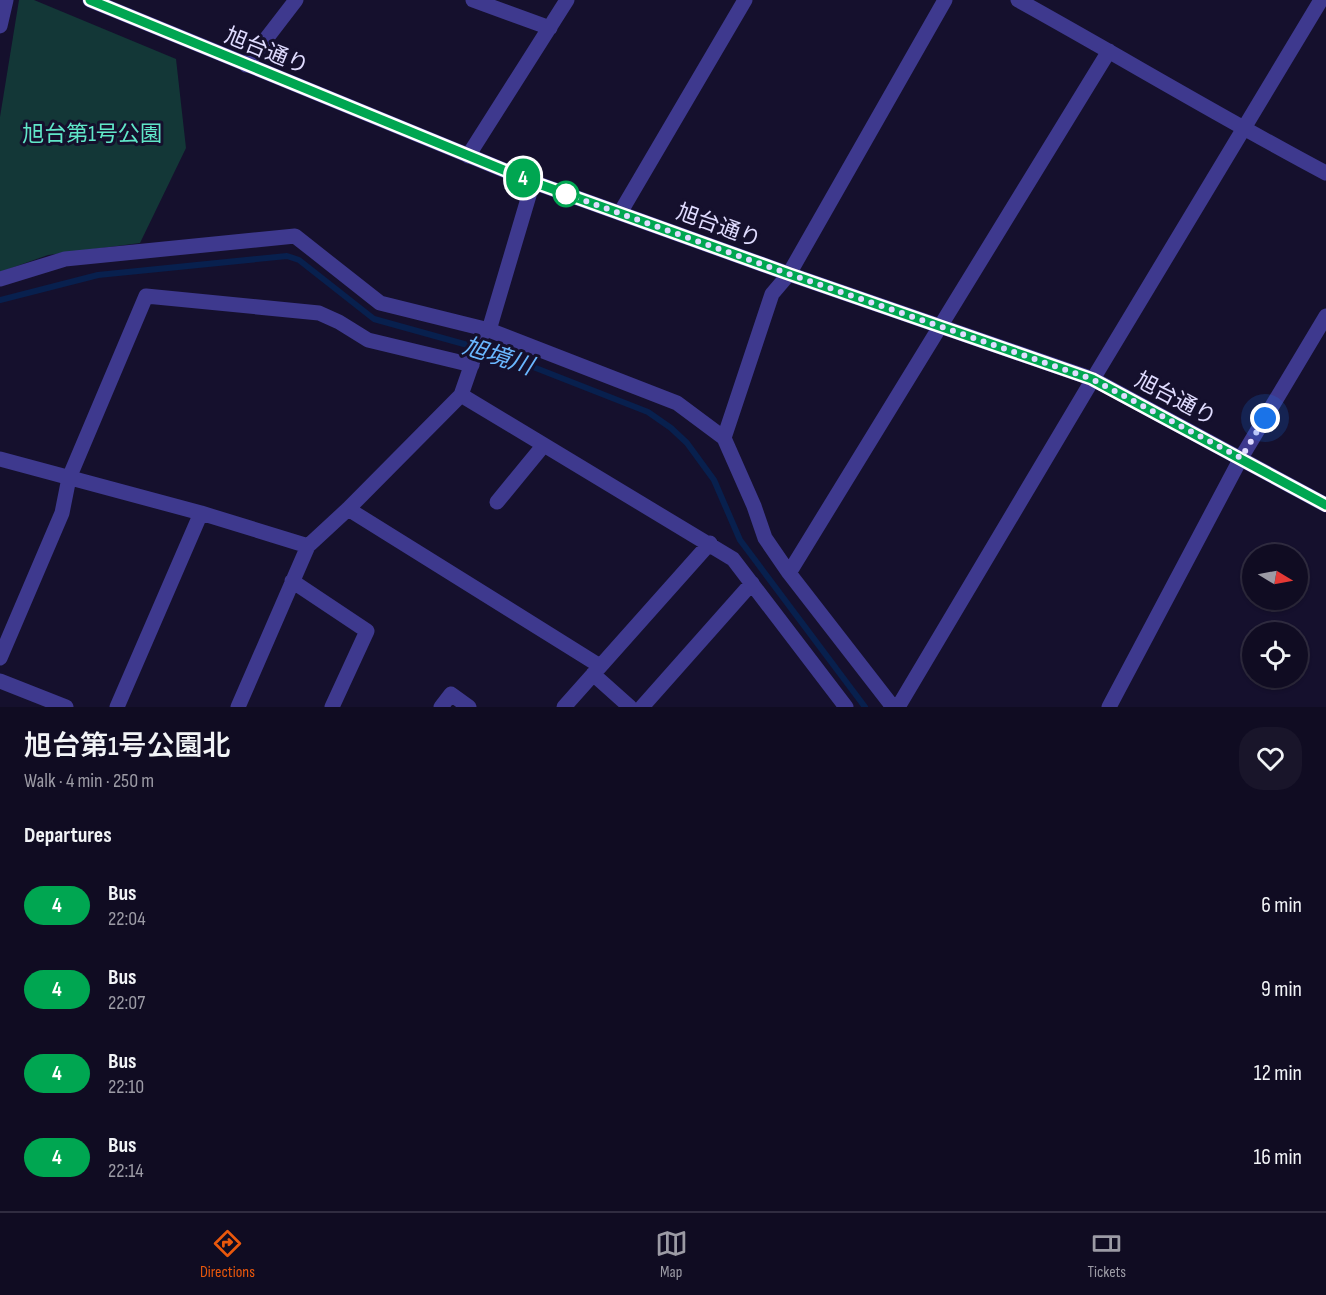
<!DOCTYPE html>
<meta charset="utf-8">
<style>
:root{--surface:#100c22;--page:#19152a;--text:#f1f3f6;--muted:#9c9ba5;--line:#302c40;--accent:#ea580c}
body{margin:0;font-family:"Sofia Sans Condensed","Noto Sans JP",sans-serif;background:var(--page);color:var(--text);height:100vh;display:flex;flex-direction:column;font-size:22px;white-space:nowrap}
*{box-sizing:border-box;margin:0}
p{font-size:20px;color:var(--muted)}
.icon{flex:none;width:33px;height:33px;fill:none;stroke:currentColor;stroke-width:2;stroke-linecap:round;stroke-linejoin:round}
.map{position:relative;height:707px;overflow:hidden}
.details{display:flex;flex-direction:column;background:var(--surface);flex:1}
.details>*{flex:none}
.badge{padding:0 12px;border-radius:20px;font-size:21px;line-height:39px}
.needle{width:39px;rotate:100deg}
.buttons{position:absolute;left:1242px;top:544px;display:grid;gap:12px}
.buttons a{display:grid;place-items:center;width:66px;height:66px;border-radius:50%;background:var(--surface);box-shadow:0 2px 4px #0004,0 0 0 2px var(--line);font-size:30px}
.you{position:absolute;width:30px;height:30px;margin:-15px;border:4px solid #fff;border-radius:50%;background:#1a73e8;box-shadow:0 0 0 9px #1a73e833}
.map>.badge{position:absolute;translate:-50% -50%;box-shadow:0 0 0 3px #fff}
h2{padding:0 24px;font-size:22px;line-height:54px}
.round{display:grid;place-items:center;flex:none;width:63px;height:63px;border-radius:24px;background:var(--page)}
.overview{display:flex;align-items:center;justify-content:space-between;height:102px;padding:0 24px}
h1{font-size:28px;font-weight:600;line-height:45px}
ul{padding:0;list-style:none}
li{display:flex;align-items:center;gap:18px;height:84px;padding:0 24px}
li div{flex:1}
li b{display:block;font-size:22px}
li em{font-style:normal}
li .badge{min-width:66px;font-weight:700;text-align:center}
.dock{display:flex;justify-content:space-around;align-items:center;height:84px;border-top:2px solid var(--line);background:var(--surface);font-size:16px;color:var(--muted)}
.dock a{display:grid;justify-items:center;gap:3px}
.dock .selected{color:var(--accent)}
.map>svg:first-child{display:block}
.green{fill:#133737}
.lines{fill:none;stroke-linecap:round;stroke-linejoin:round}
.stream{stroke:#08204e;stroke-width:6}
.minor{stroke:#3e398e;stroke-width:15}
.tertiary{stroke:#3e398e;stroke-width:15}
.line-casing{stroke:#fff;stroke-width:14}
.line{stroke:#00a651;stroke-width:9}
.walk{stroke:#e0dcff;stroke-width:6;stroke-dasharray:0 10.8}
.stop-dot{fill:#fff;stroke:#00a651;stroke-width:3}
.labels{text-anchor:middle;stroke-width:6;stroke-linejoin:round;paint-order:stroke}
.street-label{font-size:22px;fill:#e0dcff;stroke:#15102d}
.park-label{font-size:22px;fill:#60e7c8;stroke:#15102d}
.water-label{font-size:24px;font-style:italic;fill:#6ab7ff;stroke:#15102d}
</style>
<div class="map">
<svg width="1326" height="707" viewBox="0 0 1326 707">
<rect width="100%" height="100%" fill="#15102d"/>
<path class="green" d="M19,0h15l142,59 10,89 -46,95 -92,12 -48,17v-155z"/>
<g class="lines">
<path class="stream" d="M0,300l98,-25 189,-19 12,4 75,59 126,35 148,58 23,16 16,15 27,37 26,60 125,167"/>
<path class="minor" d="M473,0l77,28
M1018,0c103,57 204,118 308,173
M0,26l6,-26
M246,65l50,-65
M468,156l99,-156
M620,213l125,-213
M0,279l65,-20 230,-23 85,67 109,27 188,73 47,35 30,68 11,32 24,35 104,134
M489,330l44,-148
M461,395l272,164 113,148
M724,438l48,-144 17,-20 156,-274
M0,459l201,54 107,33
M497,502l46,-56
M348,509l252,157
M789,573l320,-522
M292,581l75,50 -35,76
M0,658l62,-145 7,-35 77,-182 173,17 20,9 29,18 104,25
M593,674l37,33
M0,681l66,26
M117,707l84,-194
M238,707l70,-161 40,-37 113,-114 23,-66
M441,707l10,-13 18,13
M564,707l146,-164
M642,707l110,-124
M898,707l195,-328 228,-379
M1109,707l132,-249 85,-142"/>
<path class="tertiary" d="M90,0l443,182 256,92 304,105 233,126"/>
</g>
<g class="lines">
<defs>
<path id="line" d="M90,0l443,182 256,92 303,105 234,126"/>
</defs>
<use href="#line" class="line-casing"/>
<use href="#line" class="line"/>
<path class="walk" d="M566,194l223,80 303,105 149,79 24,-40"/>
</g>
<circle class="stop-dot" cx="566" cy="194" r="12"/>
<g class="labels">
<g class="street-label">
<text transform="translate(267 50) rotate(22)" y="8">旭台通り</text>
<text transform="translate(719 225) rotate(20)" y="8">旭台通り</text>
<text transform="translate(1176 398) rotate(28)" y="8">旭台通り</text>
</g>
<g class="park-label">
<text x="92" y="141">旭台第1号公園</text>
</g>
<g class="water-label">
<text transform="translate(498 356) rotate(18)" y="8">旭境川</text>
</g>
</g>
</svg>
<div class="buttons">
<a><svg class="needle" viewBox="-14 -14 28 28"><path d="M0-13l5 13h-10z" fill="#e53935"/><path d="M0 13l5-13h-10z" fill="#9c9ba5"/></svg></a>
<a><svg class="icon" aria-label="locate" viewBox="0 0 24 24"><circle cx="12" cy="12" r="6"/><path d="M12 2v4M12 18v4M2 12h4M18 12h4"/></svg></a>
</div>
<div class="you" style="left:1265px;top:418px"></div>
<b class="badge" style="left:523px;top:178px;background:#00a651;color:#fff">4</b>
</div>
<section class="details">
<div class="overview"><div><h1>旭台第1号公園北</h1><p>Walk · 4 min · 250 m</p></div><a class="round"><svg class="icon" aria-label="heart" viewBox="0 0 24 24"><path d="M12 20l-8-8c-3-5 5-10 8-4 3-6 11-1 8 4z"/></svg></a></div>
<h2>Departures</h2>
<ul>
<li><span class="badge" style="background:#00a651;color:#fff">4</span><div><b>Bus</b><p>22:04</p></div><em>6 min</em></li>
<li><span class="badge" style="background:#00a651;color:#fff">4</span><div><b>Bus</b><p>22:07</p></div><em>9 min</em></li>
<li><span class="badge" style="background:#00a651;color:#fff">4</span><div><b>Bus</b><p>22:10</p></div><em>12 min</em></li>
<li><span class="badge" style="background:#00a651;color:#fff">4</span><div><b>Bus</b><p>22:14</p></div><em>16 min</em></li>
</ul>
</section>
<nav class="dock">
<a class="selected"><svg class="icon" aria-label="directions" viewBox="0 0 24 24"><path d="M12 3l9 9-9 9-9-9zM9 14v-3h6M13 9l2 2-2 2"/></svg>Directions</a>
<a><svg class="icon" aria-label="map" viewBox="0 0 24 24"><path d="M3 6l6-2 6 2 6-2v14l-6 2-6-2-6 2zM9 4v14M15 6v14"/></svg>Map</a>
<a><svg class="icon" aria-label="tickets" viewBox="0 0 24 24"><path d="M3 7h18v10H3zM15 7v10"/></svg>Tickets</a>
</nav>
